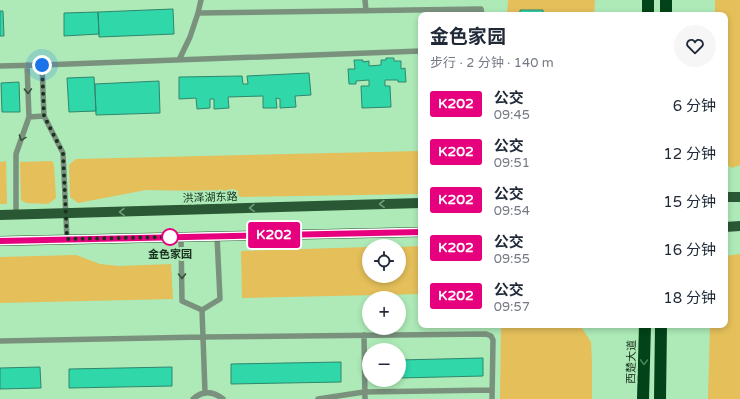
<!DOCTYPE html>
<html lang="zh">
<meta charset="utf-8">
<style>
:root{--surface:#fff;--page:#f6f6f7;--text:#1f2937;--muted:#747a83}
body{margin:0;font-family:"Varela Round","Noto Sans SC",sans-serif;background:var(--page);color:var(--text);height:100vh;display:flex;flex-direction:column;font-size:15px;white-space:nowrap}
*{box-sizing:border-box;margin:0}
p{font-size:13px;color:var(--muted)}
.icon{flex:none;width:22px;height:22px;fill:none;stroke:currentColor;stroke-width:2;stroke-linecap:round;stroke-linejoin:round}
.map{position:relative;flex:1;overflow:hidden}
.panel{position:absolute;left:418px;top:12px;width:310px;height:316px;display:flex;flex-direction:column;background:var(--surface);border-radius:8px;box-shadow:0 2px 6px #0003}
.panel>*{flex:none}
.badge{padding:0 8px;border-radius:3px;font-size:14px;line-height:26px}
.buttons{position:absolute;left:362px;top:239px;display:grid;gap:8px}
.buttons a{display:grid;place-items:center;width:44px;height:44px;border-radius:50%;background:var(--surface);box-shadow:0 2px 6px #0003;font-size:20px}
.you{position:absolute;width:20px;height:20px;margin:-10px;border:3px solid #fff;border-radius:50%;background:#1a73e8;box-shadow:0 0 0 6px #1a73e833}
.map>.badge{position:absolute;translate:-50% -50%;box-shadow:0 0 0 2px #fff}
.round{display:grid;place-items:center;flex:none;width:42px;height:42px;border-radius:21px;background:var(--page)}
.head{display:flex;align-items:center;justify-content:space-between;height:68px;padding:0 12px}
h1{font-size:19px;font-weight:700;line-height:30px}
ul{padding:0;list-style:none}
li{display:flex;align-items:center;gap:12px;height:48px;padding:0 12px}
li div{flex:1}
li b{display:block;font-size:15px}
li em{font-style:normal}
li .badge{min-width:44px;font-weight:700;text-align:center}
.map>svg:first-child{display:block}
.green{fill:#e4bf5a}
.building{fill:#2fd7a9;stroke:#30876c}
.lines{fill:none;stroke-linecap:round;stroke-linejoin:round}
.lane{stroke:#7a927d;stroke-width:5.5}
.primary{stroke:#2a5834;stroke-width:10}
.highway{stroke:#024319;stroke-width:12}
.oneway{stroke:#364e3a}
.oneway2{stroke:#6ca176}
.oneway3{stroke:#468658}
.line-casing{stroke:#fff;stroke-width:9}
.line{stroke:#e6007e;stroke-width:6}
.walk{stroke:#19311e;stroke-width:4;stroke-dasharray:0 7.2}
.stop-dot{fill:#fff;stroke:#e6007e;stroke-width:2}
.labels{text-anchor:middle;stroke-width:4;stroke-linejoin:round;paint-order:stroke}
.street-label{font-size:11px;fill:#19311e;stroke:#adeab7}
.stop-label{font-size:11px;font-weight:bold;fill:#19311e;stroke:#adeab7}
</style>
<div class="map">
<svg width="740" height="399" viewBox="0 0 740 399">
<rect width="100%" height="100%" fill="#adeab7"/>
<path class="green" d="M508,0h87l-1,15h-87z
M715,0h25v165l-8,3 -7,-5v-148h-10z
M421,151v43l-186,3 -37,-6 -52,-1 -68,13 -8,-6 -1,-32 7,-6z
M6,161l1,43h-7v-42z
M52,161l2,4 2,33 -8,6 -22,-1 -5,-3 -1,-38z
M421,246v48l-179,4 -1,-47 128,-4v29h30v-29z
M740,254v145h-32l2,-74h15v-69z
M76,255l24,9 19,2 52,-2 2,35 -173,4v-46z
M501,325h79l11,17 1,19v38h-92z"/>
<path class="building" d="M173,9l1,25 -75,3 -1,-25z
M520,10h23v5h-23z
M0,11h3l1,25h-4z
M98,12l1,22 -35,2v-23z
M386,58h8v3h7v8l4,-1 1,14h-8v-2h-13v6h5l1,21 -29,1 -1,-22h8v-6l-13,1v3h-7l-1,-15h7l-1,-9h9v2l6,-1v5l12,-1v-5h5z
M309,73l2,22 -16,1 1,11 -16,1v-9l-4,-1 1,10h-14v-12l-35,1 1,11 -15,1v-10h-4v9l-13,1 -1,-11 -17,1v-22l63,-1 1,8h5l-1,-8z
M94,77l2,34 -27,1 -2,-34z
M159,81l1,32 -64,2 -1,-31z
M19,82l1,30h-18l-1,-29z
M483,358v18l-84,2v-18z
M341,362v20l-110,2v-20z
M40,367l1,21 -41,1v-21z
M172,367v19l-103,2v-19z"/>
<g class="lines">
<path class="lane" d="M365,0l1,11
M198,13l283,-4 1,6
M179,60l11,-23 8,-24 3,-13
M27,65l2,52
M42,65l2,51
M0,66l42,-1 379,-14
M16,215v-61l13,-37 15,-1 19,37 4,86
M181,237l1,64 20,9 18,-11 -3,-63
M202,310l3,82
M364,335l1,64
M0,341l203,-4 283,-3 5,2 2,4 -1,59
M193,399c10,-9 20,-8 30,0
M318,399l46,-7 128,-2"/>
<path class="primary" d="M725,197h15
M0,215l421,-12
M725,227l15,-1
M0,241l421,-9"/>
<path class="highway" d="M648,15v-15
M666,15v-15
M643,399l2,-74
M660,399l1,-74"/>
</g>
<defs><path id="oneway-chevron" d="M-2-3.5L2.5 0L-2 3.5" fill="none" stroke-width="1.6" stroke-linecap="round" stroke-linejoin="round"/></defs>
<g class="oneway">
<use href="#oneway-chevron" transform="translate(28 91) rotate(88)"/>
<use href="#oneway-chevron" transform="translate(22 138) rotate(110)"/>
<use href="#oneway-chevron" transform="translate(182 276) rotate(89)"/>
</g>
<g class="oneway2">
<use href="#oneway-chevron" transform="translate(382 204) rotate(178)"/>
<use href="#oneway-chevron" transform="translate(252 208) rotate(178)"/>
<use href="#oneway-chevron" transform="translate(122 212) rotate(178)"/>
</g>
<use class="oneway3" href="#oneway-chevron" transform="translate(644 362) rotate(91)"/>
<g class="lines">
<defs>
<path id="line" d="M0,241l421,-9"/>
</defs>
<use href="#line" class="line-casing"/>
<use href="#line" class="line"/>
<path class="walk" d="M42,65l2,51 19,37 4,86 103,-2"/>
</g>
<circle class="stop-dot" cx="170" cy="237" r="8"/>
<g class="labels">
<g class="street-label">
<text transform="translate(210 197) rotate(-2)" y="4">洪泽湖东路</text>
<text transform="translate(631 362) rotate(-89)" y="4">西楚大道</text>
</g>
<g class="stop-label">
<text x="170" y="258">金色家园</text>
</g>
</g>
</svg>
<div class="buttons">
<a><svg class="icon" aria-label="locate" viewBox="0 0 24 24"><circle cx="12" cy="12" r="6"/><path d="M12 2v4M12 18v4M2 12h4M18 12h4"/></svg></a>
<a>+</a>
<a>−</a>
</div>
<div class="you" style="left:42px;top:65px"></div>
<b class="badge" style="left:274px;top:235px;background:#e6007e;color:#fff">K202</b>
<section class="panel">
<div class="head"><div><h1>金色家园</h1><p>步行 · 2 分钟 · 140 m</p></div><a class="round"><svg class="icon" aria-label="heart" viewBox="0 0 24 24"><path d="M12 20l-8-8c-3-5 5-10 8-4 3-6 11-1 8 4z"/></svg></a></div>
<ul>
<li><span class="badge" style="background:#e6007e;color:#fff">K202</span><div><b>公交</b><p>09:45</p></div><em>6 分钟</em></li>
<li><span class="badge" style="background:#e6007e;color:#fff">K202</span><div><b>公交</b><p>09:51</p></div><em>12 分钟</em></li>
<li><span class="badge" style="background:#e6007e;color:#fff">K202</span><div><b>公交</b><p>09:54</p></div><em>15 分钟</em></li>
<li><span class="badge" style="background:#e6007e;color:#fff">K202</span><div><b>公交</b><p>09:55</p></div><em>16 分钟</em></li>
<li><span class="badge" style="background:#e6007e;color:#fff">K202</span><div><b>公交</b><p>09:57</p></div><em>18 分钟</em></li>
</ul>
</section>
</div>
